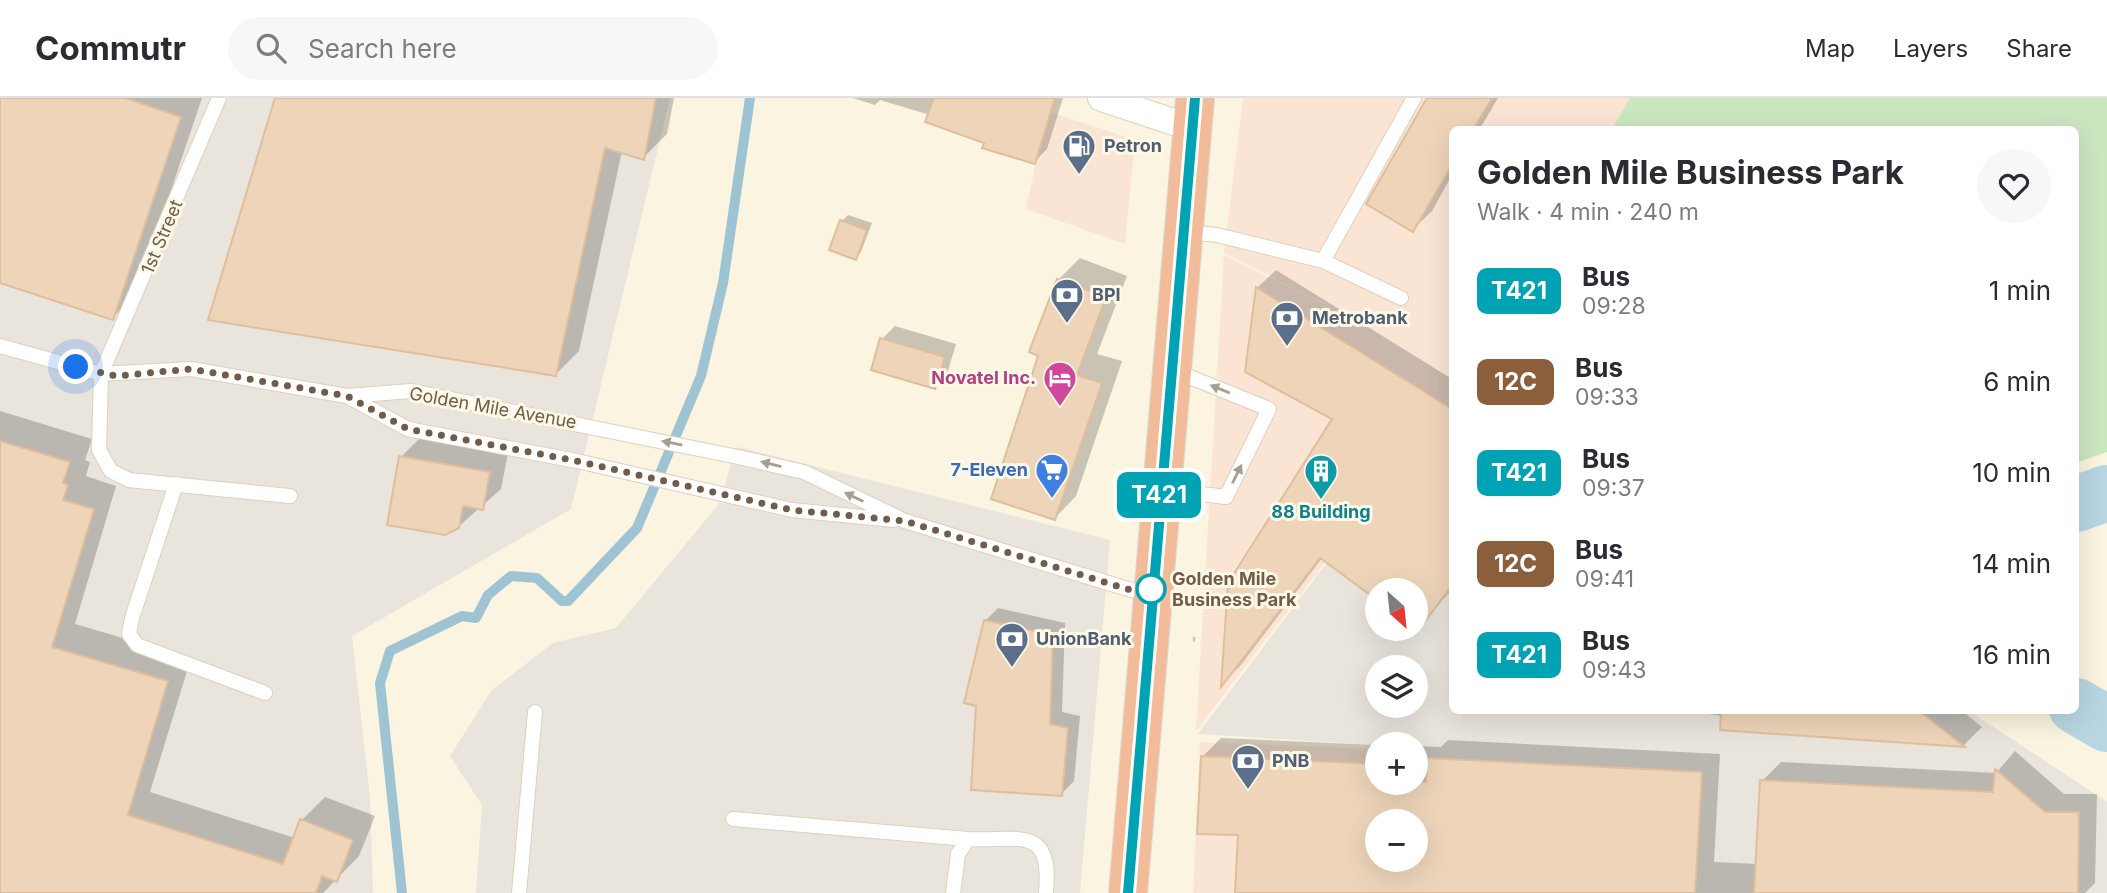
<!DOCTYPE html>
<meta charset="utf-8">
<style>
:root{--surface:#fff;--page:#f7f7f7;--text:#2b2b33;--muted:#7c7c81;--line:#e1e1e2}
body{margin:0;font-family:Inter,sans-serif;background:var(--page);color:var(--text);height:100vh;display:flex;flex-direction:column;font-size:26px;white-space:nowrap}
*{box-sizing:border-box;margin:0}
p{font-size:23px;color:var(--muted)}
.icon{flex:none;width:38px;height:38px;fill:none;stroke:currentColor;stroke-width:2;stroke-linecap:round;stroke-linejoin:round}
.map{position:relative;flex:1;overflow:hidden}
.details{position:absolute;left:1449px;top:28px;width:630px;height:588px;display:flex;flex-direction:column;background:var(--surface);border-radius:10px;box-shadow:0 7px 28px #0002}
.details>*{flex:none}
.badge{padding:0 14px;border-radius:10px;font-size:24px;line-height:46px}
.needle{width:46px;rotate:153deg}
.controls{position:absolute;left:1365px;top:480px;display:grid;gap:14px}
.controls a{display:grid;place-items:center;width:63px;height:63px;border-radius:50%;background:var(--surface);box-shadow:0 7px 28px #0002;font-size:35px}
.you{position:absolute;width:35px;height:35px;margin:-18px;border:5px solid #fff;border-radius:50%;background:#1a73e8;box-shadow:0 0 0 10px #1a73e833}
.map>.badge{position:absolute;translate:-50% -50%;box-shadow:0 0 0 4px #fff}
.round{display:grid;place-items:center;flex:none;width:74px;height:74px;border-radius:37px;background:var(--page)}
.overview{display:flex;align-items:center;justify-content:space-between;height:119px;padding:0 28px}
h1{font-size:33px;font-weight:700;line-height:52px}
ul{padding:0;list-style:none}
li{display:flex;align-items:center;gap:21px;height:91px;padding:0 28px}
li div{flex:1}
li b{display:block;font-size:26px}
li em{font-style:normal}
li .badge{min-width:77px;font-weight:700;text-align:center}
header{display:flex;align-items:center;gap:42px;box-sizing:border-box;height:98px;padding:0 35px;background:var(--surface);border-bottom:2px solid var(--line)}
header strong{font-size:33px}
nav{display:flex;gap:38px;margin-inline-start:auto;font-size:24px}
.search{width:490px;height:63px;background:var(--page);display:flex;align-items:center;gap:18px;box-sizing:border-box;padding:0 24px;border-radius:38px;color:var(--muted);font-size:26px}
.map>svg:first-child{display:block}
.commercial{fill:#fae5d5;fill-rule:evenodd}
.industrial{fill:#e9e4dc;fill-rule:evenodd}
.green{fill:#cbe7c0}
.shadow{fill:#0003;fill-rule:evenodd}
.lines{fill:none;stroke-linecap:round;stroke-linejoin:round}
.stream{stroke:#9ec4d3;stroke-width:10}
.river{stroke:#b7d6e2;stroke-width:56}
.building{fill:#eed5ba;stroke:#e0be9b;stroke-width:2;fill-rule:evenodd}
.lane-casing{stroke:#ded1bd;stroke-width:16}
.street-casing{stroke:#ded1bd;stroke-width:28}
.highway-casing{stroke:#ddd8d3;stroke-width:40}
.path{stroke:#d2b99e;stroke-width:4.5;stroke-dasharray:2 5;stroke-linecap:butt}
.lane{stroke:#fff;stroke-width:14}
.street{stroke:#fff;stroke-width:26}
.highway{stroke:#f2bc9a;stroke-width:38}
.oneway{fill:#a99d92}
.line-casing{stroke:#fff;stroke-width:16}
.line{stroke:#00a3b4;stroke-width:10}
.walk{stroke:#705c49;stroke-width:7;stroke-dasharray:0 12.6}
.stop-dot{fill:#fff;stroke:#00a3b4;stroke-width:3.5}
.labels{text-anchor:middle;stroke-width:6;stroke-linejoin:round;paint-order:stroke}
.service-label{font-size:18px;font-weight:bold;fill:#4e5e75;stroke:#fef8e6;text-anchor:start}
.street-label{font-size:18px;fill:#705c49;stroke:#fef8e6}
.hotel-label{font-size:18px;font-weight:bold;fill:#b23c85;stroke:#fef8e6;text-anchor:end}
.shop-label{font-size:18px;font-weight:bold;fill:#366cbe;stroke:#fef8e6;text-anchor:end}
.culture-label{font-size:18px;font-weight:bold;fill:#0d838f;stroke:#fef8e6}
.stop-label{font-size:18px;font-weight:bold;fill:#705c49;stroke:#fef8e6;text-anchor:start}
</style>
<header>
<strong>Commutr</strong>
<div class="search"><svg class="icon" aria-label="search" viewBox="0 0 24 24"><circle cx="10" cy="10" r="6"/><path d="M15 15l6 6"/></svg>Search here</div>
<nav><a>Map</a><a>Layers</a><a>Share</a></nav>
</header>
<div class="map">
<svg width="2107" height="795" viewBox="0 0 2107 795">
<rect width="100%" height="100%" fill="#faf4e0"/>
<path class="commercial" d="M1243,0h387l-18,31 -160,1v266l-256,335 28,-476 162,79 -162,-81z
M1047,13l88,29 -10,104 -99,-35z
M1200,644l177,7v33h39v-31h6l-6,142h-223zM1377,723h39v38h-39z"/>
<path class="industrial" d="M0,0h670l-99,411 -219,127 18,162 3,95h-373z
M1452,298v314l517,1 138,91v91h-690l7,-145 -8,-1v-3l-39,1 -179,-11zM1377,492h39v38h-39zM1377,569h39v38h-39z
M737,349l373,93 -30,353h-604l6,-88 -32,-49 42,-66 61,-47 63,-15 102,-123z"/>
<path class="green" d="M1630,0h477v354l-31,11v-333l-464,-1z"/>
<path class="shadow" d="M0,0h202l-66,196 -24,24 -112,-37z
M277,0h397l-7,36 -24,24 -21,-7 -43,200 -24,24z
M853,0h210l-16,51 -13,13 -104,-47 -50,-15 -5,5z
M1430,0h68l-19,32h-27v45l-20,36 -19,18z
M848,117l24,8 -11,29 -6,6 -13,-37z
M1080,160l47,18 -30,78 25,7 -46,135 -21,22 -15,-163 18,-75z
M1276,172l176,109v210l-33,39 -3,-2v-36h-39v8l-55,-40 -82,108 -17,16 111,-264 -77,-130z
M895,228l61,18 -9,30 -13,13 -52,-48z
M0,313l92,28 -7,21 5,2 -4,14 30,10 -41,138 116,34 -41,134 145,46 7,-18 23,-23 50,19 -16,40 -36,37h-323z
M420,340l88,15 -7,36 -43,38 -57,-70z
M998,510l67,15 -3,89 18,4 -6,65 -13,13 -76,-173z
M1674,612h287l21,17 -18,18 -241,-17 1,-12z
M1221,640l156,7v37h39v-36l25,1 7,-7 272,14 -6,108 43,2 5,-83 19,-19 215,11 19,-22 49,43h33l-2,89 -10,10h-848l3,-59 -38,-77zM1377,723h39v38h-39z"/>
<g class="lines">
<path class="stream" d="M402,795l-22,-210 10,-32 72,-35 14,2 12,-23 23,-19 26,2 25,23h6l69,-73 64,-152 22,-93 27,-185"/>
<path class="river" d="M2076,406l31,-11
M2076,608l31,18"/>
</g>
<path class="building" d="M0,0h125l56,19 -68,203 -113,-37z
M275,0h381l-12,62 -39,-12 -49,228 -348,-56z
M934,0h121l-20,66 -53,-16 2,-5 -59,-21z
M1427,0h65l-19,32h-21v35l-39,67 -47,-28z
M840,122l27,10 -11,30 -27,-10z
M1057,181l49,18 -29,78 25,8 -47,137 -64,-21 47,-143 -9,-4z
M1256,189l196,122v176l-33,45 -3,-2v-38h-39v10l-57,-42 -99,129 7,-104 104,-164 -87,-47z
M880,240l65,19 -10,32 -64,-19z
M0,343l70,21 -7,21 5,2 -5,15 31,9 -42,138 116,34 -40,134 155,49 17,-45 53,21 -16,42 -15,-6 -6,17h-316z
M399,358l91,16 -7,38 -20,-4 -4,22 -14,7 -58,-10z
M984,522l69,15 -3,89 18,4 -6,68 -91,-6 5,-84 -12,-3z
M1721,612h197l47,37 -245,-17z
M1201,658l176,8v18h49l1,-24 275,14 -7,121h-460l3,-58 -41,-1zM1377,723h39v38h-39z
M1995,671l50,43h34l-1,81h-324l6,-113 233,12z"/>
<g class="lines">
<defs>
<path id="lane" d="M219,0l-118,276 -2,76 12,21 18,9 161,16
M1187,134l30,3 106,26 78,37
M1323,163l91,-163
M0,248l101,28 90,-5 156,27 64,-5 327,66 66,15 101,49 246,75
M347,298l61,33 169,32 215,49 101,10
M176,386l-44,134 -3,16 8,11 128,48
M1162,391l64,8 43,-88 -94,-38
M733,721l235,20
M519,795l16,-181
M953,795l5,-39 10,-15c53,2 84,-14 78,54"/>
<path id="street" d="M1101,0l91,30"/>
<path id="highway" d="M1128,795l67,-795"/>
</defs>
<use href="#lane" class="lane-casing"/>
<use href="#street" class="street-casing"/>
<use href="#highway" class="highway-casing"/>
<path class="path" d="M1193,541l6,1"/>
<use href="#lane" class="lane"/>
<use href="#street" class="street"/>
<use href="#highway" class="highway"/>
</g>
<defs><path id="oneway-solid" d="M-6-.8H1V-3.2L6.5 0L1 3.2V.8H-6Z" transform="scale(1.75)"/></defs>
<g class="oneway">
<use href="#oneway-solid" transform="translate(1220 291) rotate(-158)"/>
<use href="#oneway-solid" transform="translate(672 345) rotate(-168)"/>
<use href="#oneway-solid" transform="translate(771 366) rotate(-166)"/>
<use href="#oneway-solid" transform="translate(1237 376) rotate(-64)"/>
<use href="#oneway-solid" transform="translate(854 399) rotate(-154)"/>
</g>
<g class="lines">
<defs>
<path id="line" d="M1128,795l67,-795"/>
</defs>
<use href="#line" class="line-casing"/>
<use href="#line" class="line"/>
<path class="walk" d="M76,269l40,9 75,-7 156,27 61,33 169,32 215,49 113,11 245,75 1,-7"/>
</g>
<defs>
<symbol id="fuel-pin" viewBox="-11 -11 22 30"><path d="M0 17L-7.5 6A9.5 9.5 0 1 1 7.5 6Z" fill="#5c6f8a" stroke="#fef8e6"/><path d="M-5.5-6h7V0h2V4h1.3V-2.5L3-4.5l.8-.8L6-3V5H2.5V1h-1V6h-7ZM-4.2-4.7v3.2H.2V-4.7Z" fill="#fff"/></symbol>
<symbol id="bank-pin" viewBox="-11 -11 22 30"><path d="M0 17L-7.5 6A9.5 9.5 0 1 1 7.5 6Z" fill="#5c6f8a" stroke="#fef8e6"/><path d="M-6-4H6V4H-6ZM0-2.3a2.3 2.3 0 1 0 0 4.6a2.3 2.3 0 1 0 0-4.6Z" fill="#fff"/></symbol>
<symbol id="hotel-pin" viewBox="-11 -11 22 30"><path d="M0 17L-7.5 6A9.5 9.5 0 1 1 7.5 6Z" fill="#d1479c" stroke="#fef8e6"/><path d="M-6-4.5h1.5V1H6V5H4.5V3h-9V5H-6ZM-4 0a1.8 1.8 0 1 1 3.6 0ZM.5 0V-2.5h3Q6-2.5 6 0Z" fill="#fff"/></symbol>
<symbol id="supermarket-pin" viewBox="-11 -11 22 30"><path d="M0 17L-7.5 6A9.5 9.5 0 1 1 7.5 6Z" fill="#3f7fe0" stroke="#fef8e6"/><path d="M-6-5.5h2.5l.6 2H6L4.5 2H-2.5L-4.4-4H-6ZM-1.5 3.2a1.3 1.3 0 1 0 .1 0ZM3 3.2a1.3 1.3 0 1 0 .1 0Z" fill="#fff"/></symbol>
<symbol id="building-pin" viewBox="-11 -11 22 30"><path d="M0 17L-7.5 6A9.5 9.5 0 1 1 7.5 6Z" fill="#0f9aa8" stroke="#fef8e6"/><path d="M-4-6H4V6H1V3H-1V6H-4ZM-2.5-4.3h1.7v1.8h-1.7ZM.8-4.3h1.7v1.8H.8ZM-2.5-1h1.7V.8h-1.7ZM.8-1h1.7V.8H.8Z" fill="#fff"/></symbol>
</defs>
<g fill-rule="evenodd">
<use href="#fuel-pin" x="1060" y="29" width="38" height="52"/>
<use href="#bank-pin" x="1048" y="178" width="38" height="52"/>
<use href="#bank-pin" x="1268" y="201" width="38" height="52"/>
<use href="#hotel-pin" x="1041" y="261" width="38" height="52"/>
<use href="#supermarket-pin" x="1033" y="353" width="38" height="52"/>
<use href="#building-pin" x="1302" y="354" width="38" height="52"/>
<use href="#bank-pin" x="993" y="522" width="38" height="52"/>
<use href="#bank-pin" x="1229" y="644" width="38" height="52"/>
</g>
<circle class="stop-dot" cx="1151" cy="491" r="14"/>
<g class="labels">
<g class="service-label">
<text x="1104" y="54">Petron</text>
<text x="1092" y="203">BPI</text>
<text x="1312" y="226">Metrobank</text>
<text x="1036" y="547">UnionBank</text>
<text x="1272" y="669">PNB</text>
</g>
<g class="street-label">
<text transform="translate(162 139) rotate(-67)" y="6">1st Street</text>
<text transform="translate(493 310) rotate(10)" y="6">Golden Mile Avenue</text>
</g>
<g class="hotel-label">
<text x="1036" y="286">Novatel Inc.</text>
</g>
<g class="shop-label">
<text x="1028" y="378">7-Eleven</text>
</g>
<g class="culture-label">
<text x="1321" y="420">88 Building</text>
</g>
<g class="stop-label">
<text x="1172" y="487">Golden Mile<tspan x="1172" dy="21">Business Park</tspan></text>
</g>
</g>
</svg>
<div class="controls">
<a><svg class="needle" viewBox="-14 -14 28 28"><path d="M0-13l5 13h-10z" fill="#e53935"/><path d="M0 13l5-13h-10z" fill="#7c7c81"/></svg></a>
<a><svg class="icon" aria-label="layers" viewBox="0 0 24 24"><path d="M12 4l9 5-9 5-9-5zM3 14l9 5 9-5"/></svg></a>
<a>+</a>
<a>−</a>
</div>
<div class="you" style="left:76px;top:269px"></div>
<b class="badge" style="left:1159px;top:397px;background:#00a3b4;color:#fff">T421</b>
<section class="details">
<div class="overview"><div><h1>Golden Mile Business Park</h1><p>Walk · 4 min · 240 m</p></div><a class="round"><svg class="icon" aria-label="heart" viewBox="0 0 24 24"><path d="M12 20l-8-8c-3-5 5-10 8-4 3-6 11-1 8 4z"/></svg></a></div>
<ul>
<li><span class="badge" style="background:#00a3b4;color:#fff">T421</span><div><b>Bus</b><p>09:28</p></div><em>1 min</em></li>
<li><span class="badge" style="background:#8b5e3c;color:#fff">12C</span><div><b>Bus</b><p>09:33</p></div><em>6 min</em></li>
<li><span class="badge" style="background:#00a3b4;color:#fff">T421</span><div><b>Bus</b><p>09:37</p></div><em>10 min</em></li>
<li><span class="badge" style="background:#8b5e3c;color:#fff">12C</span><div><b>Bus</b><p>09:41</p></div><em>14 min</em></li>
<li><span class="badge" style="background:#00a3b4;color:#fff">T421</span><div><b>Bus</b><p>09:43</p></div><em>16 min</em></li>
</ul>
</section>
</div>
